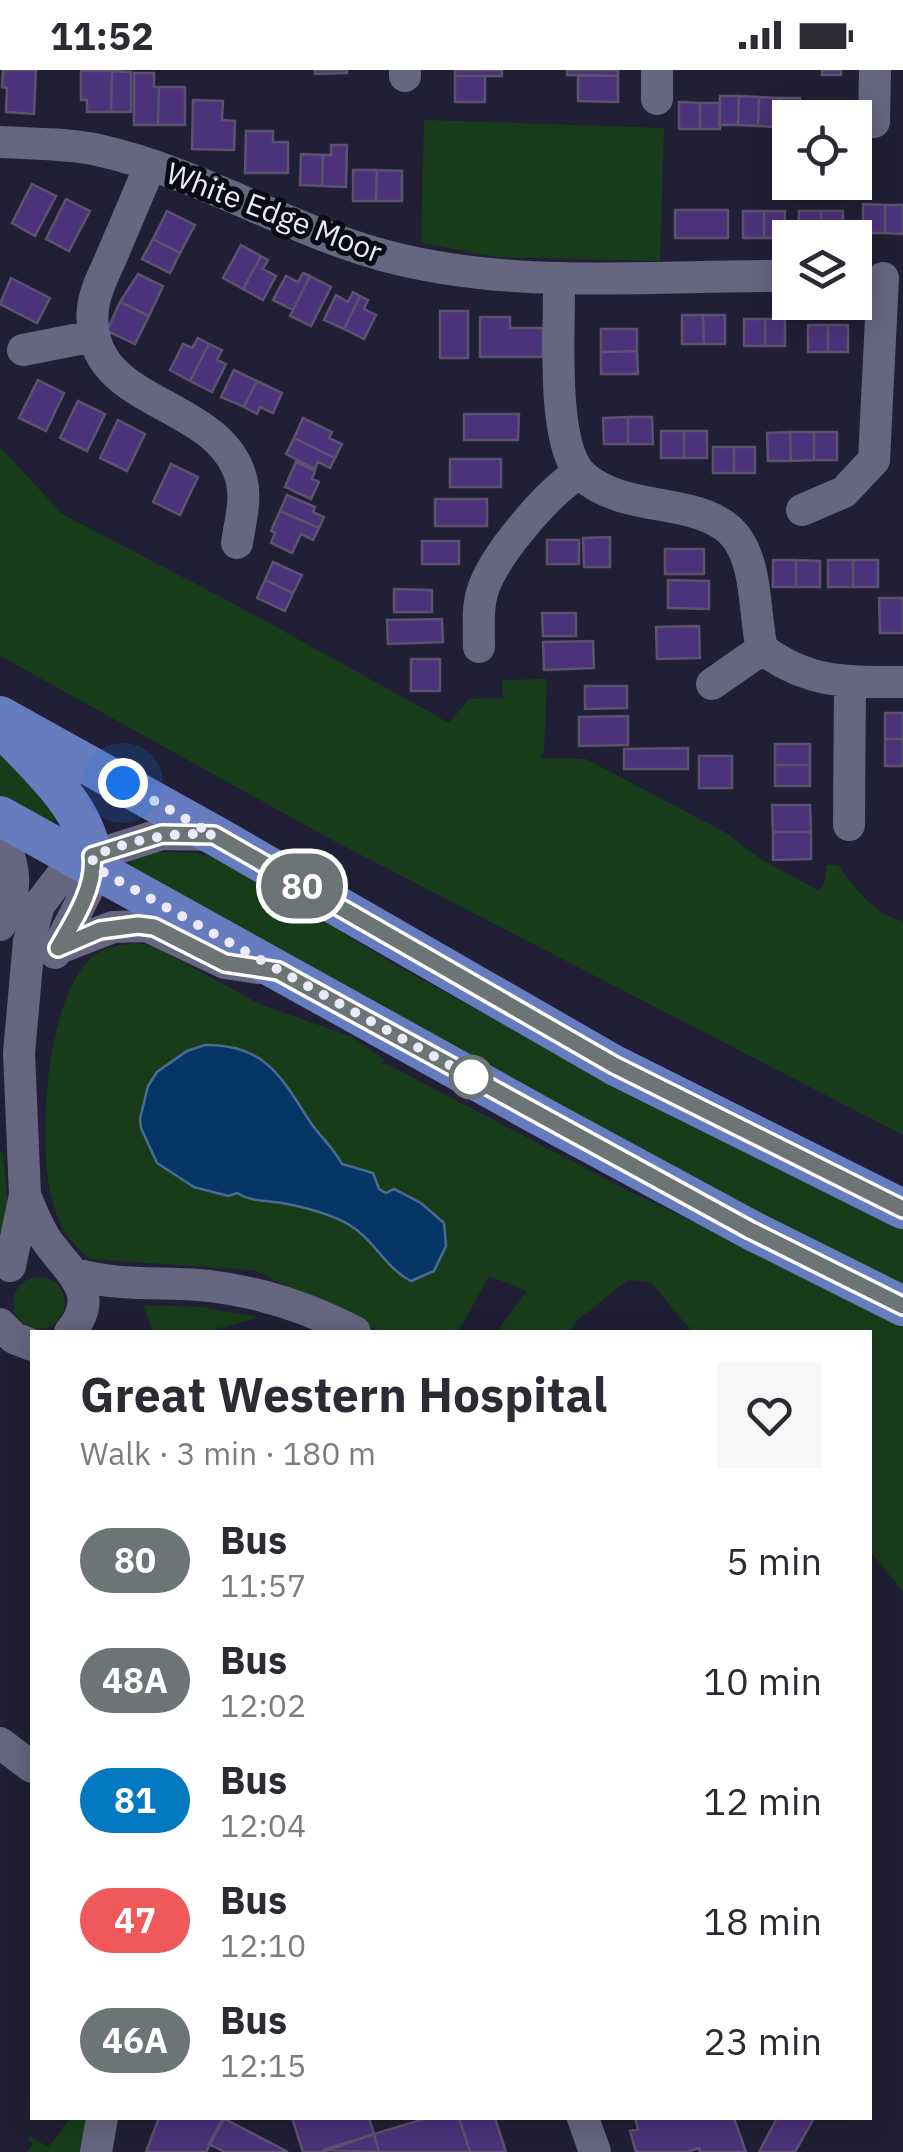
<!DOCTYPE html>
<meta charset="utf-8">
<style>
:root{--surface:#fff;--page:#f7f7f7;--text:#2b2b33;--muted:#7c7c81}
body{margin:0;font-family:"IBM Plex Sans",sans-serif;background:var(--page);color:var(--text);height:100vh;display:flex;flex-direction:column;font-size:38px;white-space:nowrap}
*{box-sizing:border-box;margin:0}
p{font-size:32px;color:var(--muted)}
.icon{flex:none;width:55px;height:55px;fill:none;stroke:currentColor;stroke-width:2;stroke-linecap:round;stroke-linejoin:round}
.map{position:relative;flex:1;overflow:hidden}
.panel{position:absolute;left:30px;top:1260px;width:842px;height:790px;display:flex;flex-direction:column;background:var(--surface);border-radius:0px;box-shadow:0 5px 25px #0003}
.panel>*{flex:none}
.badge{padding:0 20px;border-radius:32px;font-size:35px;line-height:65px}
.controls{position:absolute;left:772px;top:30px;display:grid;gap:20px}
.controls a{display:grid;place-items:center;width:100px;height:100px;border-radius:0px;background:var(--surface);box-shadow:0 5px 25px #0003;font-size:50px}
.you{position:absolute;width:50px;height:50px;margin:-25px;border:8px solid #fff;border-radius:50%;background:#1a73e8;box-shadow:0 0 0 15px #1a73e833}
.map>.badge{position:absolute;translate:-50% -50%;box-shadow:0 0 0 5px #fff}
.round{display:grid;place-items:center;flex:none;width:105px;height:105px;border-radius:0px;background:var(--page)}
.headline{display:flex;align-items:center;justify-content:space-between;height:170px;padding:0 50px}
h1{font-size:48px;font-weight:700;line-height:75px}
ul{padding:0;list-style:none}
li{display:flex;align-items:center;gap:30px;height:120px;padding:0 50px}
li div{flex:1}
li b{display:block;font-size:38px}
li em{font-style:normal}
li .badge{min-width:110px;font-weight:700;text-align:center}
.status{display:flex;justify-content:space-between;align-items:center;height:70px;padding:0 50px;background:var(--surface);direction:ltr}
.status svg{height:28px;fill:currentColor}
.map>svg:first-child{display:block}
.green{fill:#183c1a}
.water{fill:#053665;stroke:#4a6c92;stroke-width:2.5}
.building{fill:#4c327a;stroke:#5a536d;stroke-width:2.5}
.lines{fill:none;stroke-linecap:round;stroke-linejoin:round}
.minor{stroke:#666681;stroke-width:32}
.major{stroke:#677cbe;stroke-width:40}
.line-casing{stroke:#fff;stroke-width:22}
.line{stroke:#6c7476;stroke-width:15}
.walk{stroke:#eaeafa;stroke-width:10;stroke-dasharray:0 18}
.stop-dot{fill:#fff;stroke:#6c7476;stroke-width:5}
.labels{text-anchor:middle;stroke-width:10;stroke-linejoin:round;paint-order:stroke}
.street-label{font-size:30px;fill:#eaeafa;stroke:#0a0a14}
</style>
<div class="status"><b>11:52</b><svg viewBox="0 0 49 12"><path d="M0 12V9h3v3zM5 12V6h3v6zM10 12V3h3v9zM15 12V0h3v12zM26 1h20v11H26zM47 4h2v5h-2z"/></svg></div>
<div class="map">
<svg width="903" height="2082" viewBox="0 0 903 2082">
<rect width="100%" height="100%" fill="#201f35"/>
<path class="green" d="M424,50l240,8 -4,133 -164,-4 -75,-14z
M0,377l62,67 176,92 211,117 20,-24 34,-1 -1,-18 45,-1 -3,74 -5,5 47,1 142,75 31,24 60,33 5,-7 3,-19h11c16,22 37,51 65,56v214l-567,-293 -336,-186z
M0,680l57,67 -9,11 -48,-27z
M162,782l34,1 36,9 59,31 52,40 61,37 273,149 226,110v60l-72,-33 -702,-387 3,-13z
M139,873l19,5 101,56 94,33 31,23 -4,5 7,-1 242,127 274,130v271l-33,-41v-219h-178l-41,-50 -23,-2 -52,41 -5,11h-75l31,-41 -38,-15 -31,56h-77l-127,-62 -164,-11c-19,-14 -31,-33 -37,-56 -17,-57 -7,-201 36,-243 14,-14 32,-15 50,-17z
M0,1083h3l5,55 -8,47z
M13 1233a26 26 0 1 1 52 0a26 26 0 1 1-52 0Z
M143,1235l58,2 58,10c-39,11 -65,23 -107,13z
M71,2048h21l-7,34h-58l6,-8 -6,-5 3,-3 18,11z"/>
<path class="water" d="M205,975c63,-1 77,35 108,81 10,13 21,23 29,38l31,9 6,16 7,4 8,-4 27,14 23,20 2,23 -12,25 -23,10c-26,-13 -37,-42 -63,-57 -20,-11 -44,-17 -66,-21 -17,-3 -30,-1 -45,-10l-9,3 -34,-9 -37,-24 -16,-35 -1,-9 8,-33 9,-14 30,-21z"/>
<path class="building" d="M3,0h33l-2,44 -28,-2 1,-24 -5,-1z
M315,0h32v3l-32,1z
M455,0h47v6h-47z
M567,0h51v6l-51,-1z
M822,0h19v5h-19z
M81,1h31l-1,41h-24v-12h-6z
M112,1l19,1v40h-20z
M134,3h20v14h5l-1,38h-24z
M578,5l40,1v26l-40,-1z
M455,6h30v26h-30z
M159,17h26v38h-27z
M720,26h19l-1,29h-19z
M739,26l20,1 -1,29 -20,-1z
M759,27l21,1 -1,29 -21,-1z
M780,28h20v20h-10v9h-11z
M193,30l30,1 -1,19 13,1 -1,29 -42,-1z
M679,32l21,1v26h-21z
M700,33h20v26h-20z
M800,36h23v12h-23z
M823,36h27v12h-27z
M246,61h27v11h15v31h-43z
M331,75h16l-1,42 -24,-1 1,-31h8z
M301,84l22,1 -1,31 -22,-1z
M353,100h24l-1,31h-23z
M377,100l25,1v30h-26z
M32,114l24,12 -21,40 -23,-13z
M66,129l24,12 -21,40 -23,-12z
M863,134l22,1v28h-22z
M885,135h18v29l-18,-1z
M675,140h53v28h-53z
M167,141l28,14 -15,28 -27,-14z
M743,141h21v27h-21z
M764,141h21l-1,27h-20z
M799,141h22v27h-23z
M821,141h22v27h-22z
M153,169l27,14 -10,20 -28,-14z
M241,175l20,11 -18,33 -20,-11z
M261,186l7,4 -5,9 13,7 -13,24 -20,-11z
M303,203l7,3 -17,34 -20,-10 13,-24 12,6z
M138,204l25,12 -14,30 -29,-14z
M310,206l21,11 -20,39 -21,-10z
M11,208l39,20 -13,25 -37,-19z
M353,222l7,4 -16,33 -20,-9 12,-25 12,7z
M360,226l8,4 -4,9 12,6 -12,24 -20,-10z
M120,232l29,14 -14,28 -28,-13z
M440,241h28v47h-28z
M682,245h21l1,29h-22z
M703,245h22v29h-21z
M480,247h30v11h33v29h-63z
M744,249h21v27h-21z
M765,249h20v27h-20z
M808,255h20v27h-20z
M828,255h20v27h-20z
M601,259h36v22l-36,1z
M198,268l11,6 -19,37 -20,-11 13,-26 9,4z
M209,274l13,6 -5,10 9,4 -14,28 -22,-11z
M637,281l1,23h-37v-22z
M234,300l23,11 -13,26 -23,-10z
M38,310l26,13 -18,38 -27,-13z
M257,311l25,12 -9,20 -13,-6 -3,7 -13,-7z
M78,331l27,13 -18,37 -27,-13z
M464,344h55l-1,26h-54z
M628,347h24l1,27h-25z
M628,347v27h-24l-1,-26z
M303,348l29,14 -3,6 13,6 -7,14 -41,-20z
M118,350l27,14 -18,37 -27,-13z
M661,361h23v27h-23z
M684,361h23v27h-23z
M790,362l1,29h-23l-1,-28z
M790,362h24v28l-23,1z
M814,362h23v28h-23z
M294,368l41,20 -5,10 -12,-6 -3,7 -29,-15z
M713,377h21v26h-21z
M734,377h21v26h-21z
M450,389h51v28h-51z
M296,392l19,9 -3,8 7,3 -8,17 -26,-12z
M171,394l27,13 -18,38 -27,-13z
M287,425l28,12 -2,5 11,5 -5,11 -39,-17z
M435,429h52v27h-52z
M280,441l39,17 -6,12 -12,-6 -9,19 -21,-10 4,-10 -4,-2z
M610,467v30h-26l-1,-29z
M547,470h32v24h-32z
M422,471h37v23h-37z
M665,479h39v25h-39z
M773,490h23v27h-23z
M796,490l24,1v26h-24z
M828,490h25v27h-25z
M853,490h25v27h-25z
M273,492l29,13 -9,18 -28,-13z
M265,510l28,13 -8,18 -28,-13z
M668,510l41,1v28l-41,-1z
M394,519l38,1v22h-38z
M879,528h24v35h-23z
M542,543h34v23h-33z
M442,549l1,23 -55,2 -1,-24z
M699,556l1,32 -43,1 -1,-32z
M593,571l1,27 -50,2 -1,-28z
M411,589h29v32h-29z
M585,616h42v22l-42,1z
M885,643h18v26h-18z
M628,646v29l-49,1v-29z
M885,669h18v27h-18z
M775,674h35v21h-35z
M688,678v21h-64v-20z
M699,686h33v32h-33z
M775,695h35v21h-35z
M772,735h38l1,27h-38z
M773,762h38v27l-38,1z
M159,2048h65l-18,34h-60z
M223,2048l65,34h-63l-16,-8z
M292,2048h77l5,16 -51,18h-20z
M427,2048h32l11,34h-91l-5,-18z
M459,2048h36l11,34h-36z
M635,2048h99l12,34h-46l-1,-4 -12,4h-51l-6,-21 8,-2z
M777,2048h37l-19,34h-36z
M374,2064l5,18 -56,-2z"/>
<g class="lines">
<path class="minor" d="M657,0v29
M405,6v-6
M874,52l1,-52
M0,72c33,2 66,1 98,8 99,22 187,78 284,105 132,36 273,20 408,21
M150,96c-13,31 -26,61 -39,92 -7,16 -16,32 -18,50 -11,102 130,88 149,174 4,21 -2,40 -5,61
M559,208c1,45 -9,166 23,197 22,21 56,26 85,31 24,4 54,11 69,31 22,29 18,78 26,112 47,35 85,33 141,33
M23,280l71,-14
M802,440l42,-18 30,-32 9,-182
M479,577c0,-18 -2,-37 3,-54 10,-36 66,-101 97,-120
M712,614l50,-35
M849,755l1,-143
M0,759c14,41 21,55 0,96
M59,878l54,-21 34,-1 78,37 33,5
M55,883l33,-64 6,-22
M25,1125c6,15 12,30 20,43 21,32 59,54 25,94
M10,1196l15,-71 -6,-142 10,-112 10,-36 23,-30 31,-19 69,-22 52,1
M75,1204c42,12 81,8 124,11 57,5 106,21 156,47
M0,1254l14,14 18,7
M0,1673l32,24
M583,2048l12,34
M96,2082l6,-34"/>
<path class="major" d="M0,646l214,119 400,230 289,144
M6,662c38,40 82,77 88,135
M0,746l553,307 198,107 152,76"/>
</g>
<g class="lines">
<defs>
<path id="line" d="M903,1139l-289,-144 -400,-230 -52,-1 -70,22c4,31 -19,66 -34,92l42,-18 38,-5 16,2 71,36 53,8 472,259 153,76"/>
</defs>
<use href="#line" class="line-casing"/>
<use href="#line" class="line"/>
<path class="walk" d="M123,713l91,52c-44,-4 -80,5 -122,21l2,11 377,210"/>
</g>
<circle class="stop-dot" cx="471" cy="1007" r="20"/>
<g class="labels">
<g class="street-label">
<text transform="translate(274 143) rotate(21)" y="10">White Edge Moor</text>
</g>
</g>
</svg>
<div class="controls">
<a><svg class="icon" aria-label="locate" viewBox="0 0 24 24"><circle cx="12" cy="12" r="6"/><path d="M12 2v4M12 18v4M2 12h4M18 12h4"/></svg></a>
<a><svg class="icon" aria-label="layers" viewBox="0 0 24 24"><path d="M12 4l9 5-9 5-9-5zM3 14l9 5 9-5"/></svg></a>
</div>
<div class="you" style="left:123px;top:713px"></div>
<b class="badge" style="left:302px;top:816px;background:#6c7476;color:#fff">80</b>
<section class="panel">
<div class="headline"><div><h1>Great Western Hospital</h1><p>Walk · 3 min · 180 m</p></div><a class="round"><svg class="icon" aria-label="heart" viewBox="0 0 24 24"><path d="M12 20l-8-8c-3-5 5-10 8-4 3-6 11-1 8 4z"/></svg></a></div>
<ul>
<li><span class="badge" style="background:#6c7476;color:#fff">80</span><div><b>Bus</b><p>11:57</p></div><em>5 min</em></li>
<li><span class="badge" style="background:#6c7476;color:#fff">48A</span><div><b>Bus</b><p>12:02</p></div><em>10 min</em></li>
<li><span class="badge" style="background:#0279c1;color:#fff">81</span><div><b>Bus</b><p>12:04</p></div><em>12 min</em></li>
<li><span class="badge" style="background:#f0595b;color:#fff">47</span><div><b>Bus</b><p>12:10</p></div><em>18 min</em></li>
<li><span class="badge" style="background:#6c7476;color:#fff">46A</span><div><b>Bus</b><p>12:15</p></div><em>23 min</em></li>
</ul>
</section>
</div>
